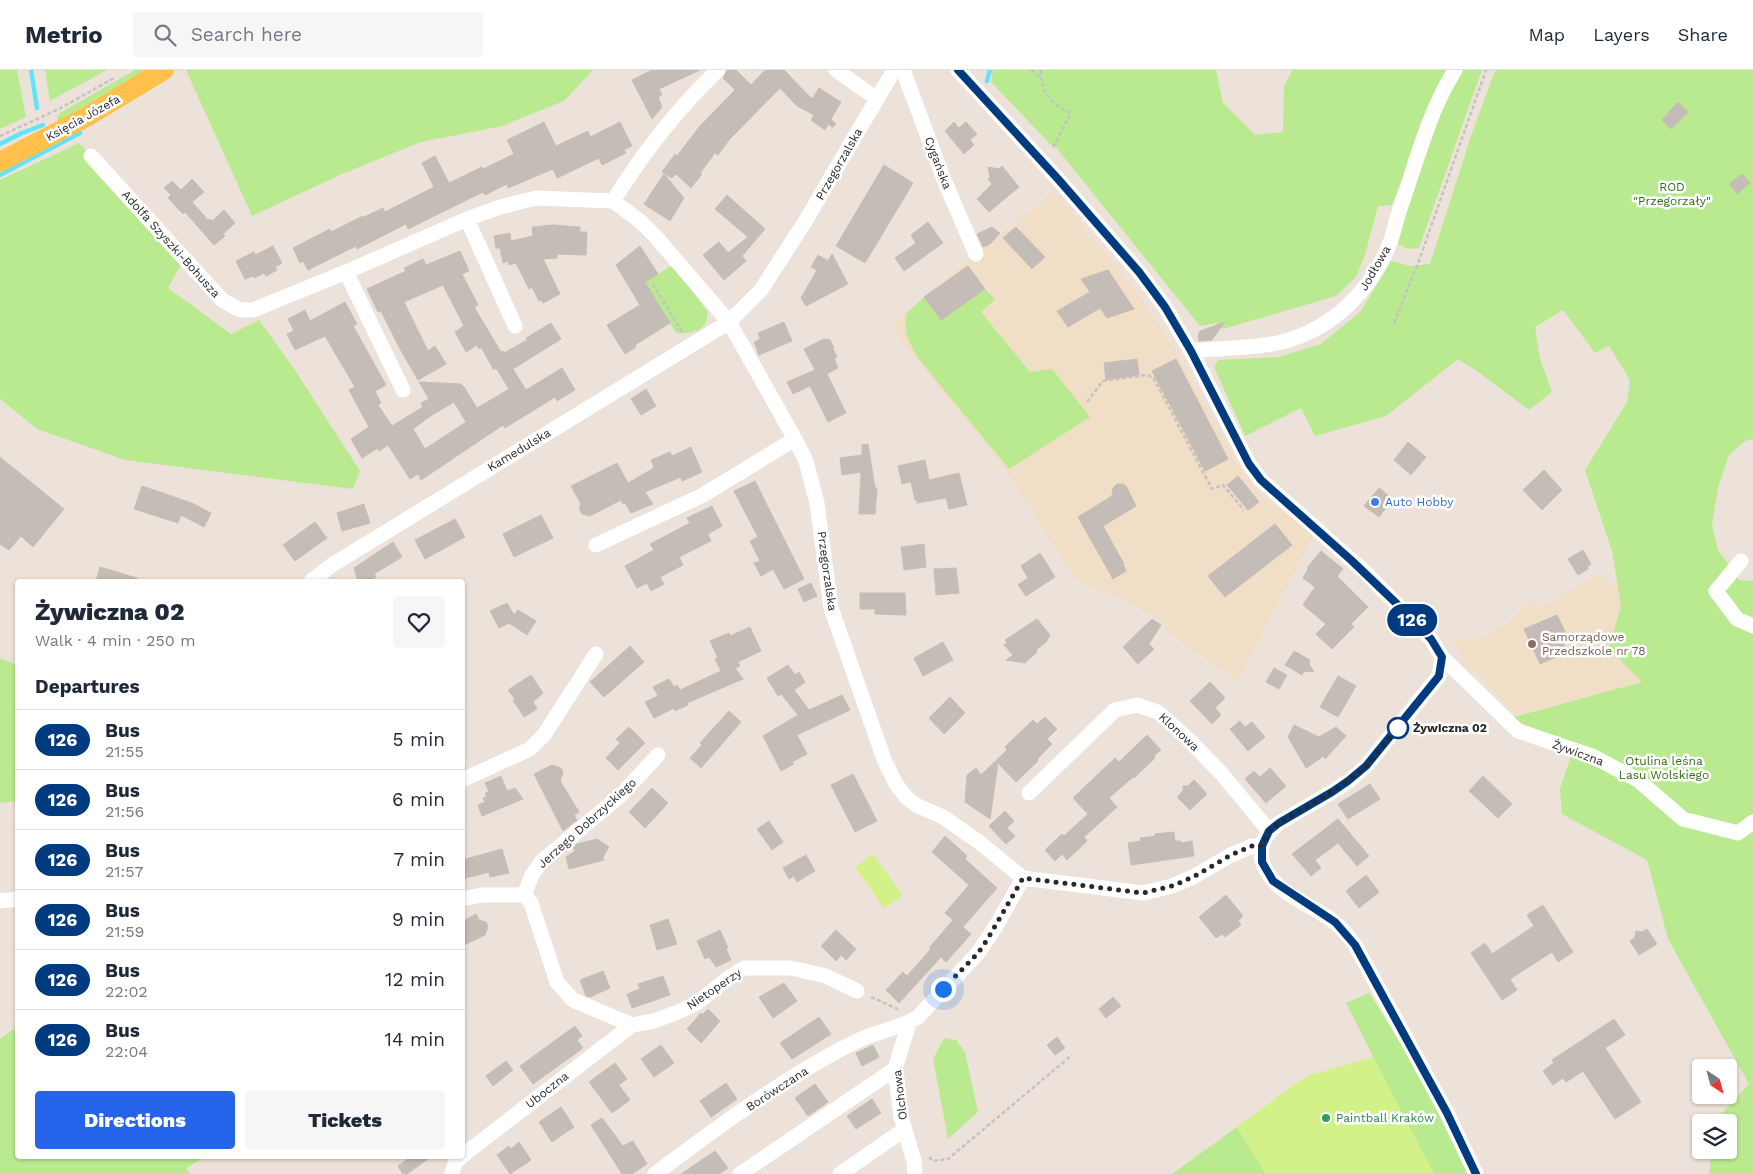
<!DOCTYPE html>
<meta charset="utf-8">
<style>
:root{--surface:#fff;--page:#f6f6f7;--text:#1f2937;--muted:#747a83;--line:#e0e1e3;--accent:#2563eb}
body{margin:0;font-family:"Work Sans",sans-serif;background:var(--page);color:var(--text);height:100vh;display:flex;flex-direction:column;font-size:19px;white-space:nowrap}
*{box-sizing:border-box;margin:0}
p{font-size:16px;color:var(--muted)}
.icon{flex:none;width:28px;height:28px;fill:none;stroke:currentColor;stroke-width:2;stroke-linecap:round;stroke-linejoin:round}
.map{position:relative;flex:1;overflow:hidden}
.sheet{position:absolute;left:15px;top:509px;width:450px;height:580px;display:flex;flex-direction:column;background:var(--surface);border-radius:5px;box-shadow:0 1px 4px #0004}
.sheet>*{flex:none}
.badge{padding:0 10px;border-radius:16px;font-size:18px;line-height:32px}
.needle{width:32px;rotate:144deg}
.fabs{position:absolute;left:1692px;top:989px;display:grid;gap:10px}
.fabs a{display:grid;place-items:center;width:45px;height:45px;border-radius:5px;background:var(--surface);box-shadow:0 1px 4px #0004;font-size:25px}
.you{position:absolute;width:25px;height:25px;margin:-12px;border:4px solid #fff;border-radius:50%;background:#1a73e8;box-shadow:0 0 0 8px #1a73e833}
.map>.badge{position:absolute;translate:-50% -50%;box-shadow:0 0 0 2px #fff}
h2{padding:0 20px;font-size:19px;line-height:45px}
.round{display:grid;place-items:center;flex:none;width:52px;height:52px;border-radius:5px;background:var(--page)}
.summary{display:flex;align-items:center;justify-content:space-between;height:85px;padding:0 20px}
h1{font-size:24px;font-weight:800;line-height:38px}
.action{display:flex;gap:10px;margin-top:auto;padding:10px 20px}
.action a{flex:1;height:58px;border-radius:5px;background:var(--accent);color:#fff;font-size:20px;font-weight:800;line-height:58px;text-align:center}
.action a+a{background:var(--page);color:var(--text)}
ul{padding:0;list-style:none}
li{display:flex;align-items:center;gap:15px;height:60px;padding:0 20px;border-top:1px solid var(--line)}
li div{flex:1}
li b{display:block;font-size:19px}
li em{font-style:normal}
li .badge{min-width:55px;font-weight:700;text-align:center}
header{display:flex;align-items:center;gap:30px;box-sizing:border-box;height:70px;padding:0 25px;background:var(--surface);border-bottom:1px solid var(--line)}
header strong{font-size:24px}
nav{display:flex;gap:28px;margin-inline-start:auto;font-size:18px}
.search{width:350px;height:45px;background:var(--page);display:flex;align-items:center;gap:12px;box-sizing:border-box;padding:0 18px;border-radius:5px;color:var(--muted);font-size:19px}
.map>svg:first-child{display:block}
.education{fill:#f1dec6}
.green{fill:#b9ea8f}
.pitch{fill:#d2f289}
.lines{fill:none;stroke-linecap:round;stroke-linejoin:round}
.stream{stroke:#60e4fb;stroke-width:4.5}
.building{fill:#c4bcb6;stroke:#c8beb3;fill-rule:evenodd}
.path{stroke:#c3c3c3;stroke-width:2.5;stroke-dasharray:4 2.5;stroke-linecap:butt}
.minor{stroke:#fff;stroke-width:15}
.major{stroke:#ffc04c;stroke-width:20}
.line-casing{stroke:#fff;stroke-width:11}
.line{stroke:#003b80;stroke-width:8}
.walk{stroke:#292929;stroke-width:5;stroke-dasharray:0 9}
.shop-dot{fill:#3f7fe0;stroke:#fff;stroke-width:2}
.education-dot{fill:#8d6e63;stroke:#fff;stroke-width:2}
.stop-dot{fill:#fff;stroke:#003b80;stroke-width:2.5}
.leisure-dot{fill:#2e9e5b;stroke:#fff;stroke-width:2}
.labels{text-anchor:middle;stroke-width:5;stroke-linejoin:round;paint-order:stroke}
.street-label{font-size:12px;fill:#292929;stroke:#fff}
.park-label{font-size:12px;fill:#306d12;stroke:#fff}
.shop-label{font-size:12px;fill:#366cbe;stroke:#fff;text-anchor:start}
.education-label{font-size:12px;fill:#785e54;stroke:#fff;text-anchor:start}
.stop-label{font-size:12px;font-weight:bold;fill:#292929;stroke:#fff;text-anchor:start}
.leisure-label{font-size:12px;fill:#27864d;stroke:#fff;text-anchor:start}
</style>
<header>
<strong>Metrio</strong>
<div class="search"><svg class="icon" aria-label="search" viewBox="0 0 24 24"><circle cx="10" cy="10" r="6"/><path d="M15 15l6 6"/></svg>Search here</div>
<nav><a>Map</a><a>Layers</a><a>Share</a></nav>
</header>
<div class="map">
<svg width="1753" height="1104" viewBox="0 0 1753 1104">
<rect width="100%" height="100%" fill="#ede2d9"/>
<path class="education" d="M1054,121l79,96 17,25 27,40 59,111 11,15 17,21 50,34 -76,148 -73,-50 3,-7 -32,-17 -62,-29 -68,-108 -117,-144z
M1599,504l13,12 5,-5 4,25 -12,42 34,34 -127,33 -43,-47 -5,2 -7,-6 5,-4 -16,-20 32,-2 29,-17 18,-21 9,9z"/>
<path class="green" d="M0,0h17l9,47 -26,12z
M45,0h62l-57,31z
M135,0h13l-89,52 -2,-4 3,-5z
M186,0h407l-29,31 -62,25 -81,16 -79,32 -90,42z
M993,0h223l7,33 32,32 28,-3 1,-45 8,-17h159l-20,39 -39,96 -14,1 -13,49 -9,22 -20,19 -113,33 -5,-6 -18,3 -138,-171 -5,-7 -6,-3 -60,-63z
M1463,0h19l-63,178 -11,1 -12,-6 49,-142z
M1497,0h256v369l-8,2 -16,14 -11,33 -6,37 6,25 21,30 14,1v593h-44l3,-24h17v-28l-14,-1 34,-37 -81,-145 -21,-79 -85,-46 -2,-25 14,-42 -64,-29 132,-36 -33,-34 12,-42 -9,-55 -27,-81 42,-68 3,-22 -21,-34 -14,7 -32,-43 -28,17 5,32 12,33 -23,18 -52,-39 -19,-12 -72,57 -71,20 -14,-28 -56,28 -31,-69 4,-7 61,-3 42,-13 40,-33 30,-50 20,5 19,-2 42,-131 22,-60z
M79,73l16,16 86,105 -13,24 63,46 28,-14 36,50 65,101 -7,18 -228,-29 -88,-31 -37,-30v-219z
M673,195l34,46c4,18 -16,24 -31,22l-31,-51z
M985,219l10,10 -14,13 49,60 22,-3 38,48 -81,52 -87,-106c-11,-16 -20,-30 -15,-50l17,-16 17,23z
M0,588l17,7 1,136 -18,2z
M1369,923l47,75 52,106h-34l-34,-64 -54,-107z
M17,957l1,129h189l-21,12 4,6h-190v-135z
M944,968l12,2 9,12 13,60 -30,27 -15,-80z
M1237,1057l29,47h-94z"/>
<path class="pitch" d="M873,784l30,42 -19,12 -29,-41z
M1373,987l61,117h-168l-29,-47 59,-44 14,-8z"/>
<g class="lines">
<path class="stream" d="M31,0l6,38
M987,11l3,-11
M0,74l22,-11 21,-8
M0,105l80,-42"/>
</g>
<path class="building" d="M652,0h48l-41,19 3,6 -4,2 4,10 -10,12 -20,-39z
M727,0h9l15,15 14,-15h19l28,29 7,-11 22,14 -10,17 5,5 -3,3 -5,-3 -3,6 -14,-10 3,-5 -17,-9 -17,-18 -51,52 -11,15 -3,-2 -15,20 2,1 -11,14 -15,-14 -4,4 -10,-6 13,-18 2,2 23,-30 35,-36 -12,-12z
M1678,32l10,10 -17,17 -9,-9z
M544,52l12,24 32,-15 2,6 30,-15 12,24 -8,4 2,3 -24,12 -3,-7 -42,20 -4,-9 -45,19 -1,-4 -22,11 -2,-3 -75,37 -2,-5 -49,25 -1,-3 -48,24 -5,-9 -3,2 -7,-15 37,-19 1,3 32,-16 1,1 19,-9 2,4 49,-25 -12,-24 13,-7 14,27 33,-16 1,2 31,-15 -7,-14z
M954,52l5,6 7,-6 11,12 -7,6 4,5 -10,9 -19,-23z
M884,95l29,18 -48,80 -29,-17z
M1002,96l17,21 -30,25 -12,-13 15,-15 -4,-5 2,-2 -2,-10 11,2z
M664,104l20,24 -14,23 -26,-17z
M1742,104l8,9 -13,11 -8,-10z
M192,109l12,13 -12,10 16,18 2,-1 2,2 12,-11 11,13 -12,11 2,2 -11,9 -29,-33 -2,2 -15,-16 3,-3 -7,-7 8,-7 9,9z
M727,125l38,34 -23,27 4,5 -22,19 -21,-25 16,-13 9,11 20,-16 -33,-28z
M928,152l15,21 -39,28 -9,-13 21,-15 -5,-8z
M553,155l27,2v5h7l-1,23 -29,-1v4l-14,1 17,35 -17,9 -2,-3 -2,1 -7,-14 -3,2 -13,-26 -7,2 -1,-4 -5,2 -3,-15h-4l-2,-12 16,-3 1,8 22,-5 -1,-9z
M992,157l8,6 -10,11 -7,3 -6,-13z
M1016,157l29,30 -13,12 -29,-31z
M273,176l9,17 -7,4 2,3 -11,6 -2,-3 -10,5 -2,-2 -7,3 -9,-18 18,-9 1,3z
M640,176l18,28 -13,8 25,41 -35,22 1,2 -11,7 -18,-29 33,-20 -24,-40z
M460,181l9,20 -7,3 16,31 -4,2 27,45 2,-1 1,2 23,-13 -1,-2 25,-15 10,16 -48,30 13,21 36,-22 13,22 -18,11 -2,-4 -50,31 -2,-3 -82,55 -3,-6 -8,5 -22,-34 -9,6 -1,-3 -16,10 -11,-19 18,-12 -20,-37 6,-3 -30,-51 -30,14 -8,-16 7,-3 -6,-12 17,-9 5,11 35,-19 12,22 -4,2 33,59 -11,6 6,12 -3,2 14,21 31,-19 -2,-4 8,-4 -10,-17 42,2 3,3 13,21 32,-19 -13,-21 -2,2 -13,-23 -2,2 -2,-4 -11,7 -11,-20 9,-6 -21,-41 -39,17 24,49 7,-5 11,18 -28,16 -18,-31 -19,-38 -3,1 -11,-23 39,-18 -2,-3 19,-9 3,6zM454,332l12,20 -41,27 -12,-20 19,-14z
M832,184l16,30 -42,22 -5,-8 16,-28 -6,-3 7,-12 10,6z
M968,196l17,23 -44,31 -17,-23z
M1108,200l26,39 -27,9 -7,-10 -32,19 -11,-16 33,-19 -9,-13z
M784,252l8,19 -33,14 -5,-13 6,-3 -2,-6z
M1225,252l-13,18 -13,1 -1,-5 2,-5z
M824,269l6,1 4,8 -1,1 4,8 -3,1 4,10 -11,6 19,39 -18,9 -18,-36 -17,8 -6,-12 28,-12 -11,-21z
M1137,289l2,16 -33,5 -2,-17z
M1176,289l52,100 -23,12 -53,-100z
M646,319l10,17 -15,9 -10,-16z
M1408,372l18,15 -15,18 -17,-15z
M868,374l7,44h2l-2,26h-16l2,-42 -19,3 -2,-17 22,-3v-10z
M691,377l11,25 -20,9 -1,-4 -36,15 8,12 -22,9 -6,-10 -2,1 -2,-4 -31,16 -8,-2 -3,-6 2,-4 -10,-18 46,-23 11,20 26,-15 -3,-8 19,-8 2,4z
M0,387l64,52 -31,38 -12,-11 -12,14 -9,-6z
M925,390l4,20 30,-7 8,32 -18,4 -3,-11 -29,5v-3h-2l-4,-18 -9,2 -4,-18z
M1544,400l18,20 -20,20 -19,-20z
M1238,406l21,26 -11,8 -21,-25z
M755,411l49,98 -20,10 -11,-20 -12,7 -7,-13 6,-2 -10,-20 8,-4 -24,-46z
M1117,414h6l3,2 10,20 -33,20 21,38h-1l3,7 -13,8 -35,-62 34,-21 1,-8z
M142,416l50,17 19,10 -7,14 -23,-12 -3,8 -44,-14z
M1379,418l14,11 -14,18 -15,-11z
M364,434l6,19 -28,8 -5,-18z
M712,436l10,20 -14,8 3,7 -32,16 4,8 -23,12 4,7 -13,7 -4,-8 -10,5 -12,-22 29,-16 -4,-6 40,-21 -3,-5z
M541,445l12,23 -39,19 -11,-23z
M455,449l10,18 -40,22 -10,-19z
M315,452l12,16 -32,23 -12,-16z
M1275,454l17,21 -67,52 -17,-21z
M393,472l9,15 -28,17 2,3 -8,4h-10l-4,-13z
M924,474l2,23 -22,3 -3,-23z
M1583,480l8,14 -4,3 1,2 -10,6 -10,-16z
M1321,481l22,18 -6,7 31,31 -17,17 3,3 -22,22 -16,-15 10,-10 -23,-19 12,-18 -12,-9 5,-9 -1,-1z
M1040,483l15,24 -29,19 -8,-11 10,-7 -7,-12z
M100,497l37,11 -1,3h-40z
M956,498l3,25 -23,2 -2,-26z
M811,513l6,13 -13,6 -6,-13z
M860,523h45l1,22 -31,-1v-5h-15z
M507,533l7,12 4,-5 18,11 -9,14 -18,-12 -10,5 -9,-17z
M1557,545l10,21 -6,2 6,14 -27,12 -16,-35z
M1037,549l13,16 -4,7 -10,8 1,2 -12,11 -19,-3 7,-5 -9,-10 3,-3 -2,-2z
M1152,549l9,6 -12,19 5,5 -16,15 -15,-17z
M750,557l11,24 -23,11 2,4 -5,2 8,11 -56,24 1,2 -13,6 -1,-3 -20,10 -9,-16 13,-6 -5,-9 16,-8 5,8 3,-2 3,5 41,-19 -6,-12 3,-1 -8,-17 19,-8 1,3z
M943,572l10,18 -30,16 -9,-18z
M630,576l14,16 -40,35 -14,-15z
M1294,581l16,9 -1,4 5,8 -10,-1 -2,4 -17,-10z
M788,595l7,10 4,-3 6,10 -11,8 15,20 33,-15 8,15 -53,25 10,19 -15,8 2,2 -13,7 -18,-35 35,-21 -17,-21 -3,2 -11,-18z
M1274,598l13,7 -8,14 -13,-7z
M531,605l12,18 -10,9 4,7 -13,8 -11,-17 2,-1 -7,-9z
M1338,606l18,10 -18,31 -18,-10z
M1210,612l15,16 -10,10 6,7 -9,9 -22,-23z
M950,627l15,16 -21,21 -15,-16z
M729,641l12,11 -40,46 -11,-10 12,-13 -2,-2z
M1045,647l12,12 -10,10 5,5 -10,10 -5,6 1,1 -22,21 -18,-19 -8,56 -25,-17 2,-27 9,-7 5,7 26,-25 -2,-3 28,-27 4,4z
M1240,651l5,6 7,-5 13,15 -17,14 -18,-22z
M1294,655l25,12 17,-10 10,9 -21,23 -1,-3 -18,12 -18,-31z
M629,657l16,16 -27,27 -12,-12 14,-15 -4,-4z
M1147,665l14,15 -7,6 1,2 -21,20 -1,-1 -24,21 8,9 -33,30 3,4 -20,19 -5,-6 -7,7 -10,-11 17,-16 2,2 24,-22 -15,-16 42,-40 4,4z
M552,695l9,3 2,5 -3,8 19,31 -5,3 3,5 -14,11 -29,-57z
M1270,698l16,18 -20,17 -21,-24 9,-8 6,6z
M853,704l24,47 -22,11 -24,-47z
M501,706l6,15 8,-3 8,11 -41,17 -4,-11 7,-3 -2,-4 4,-2 -2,-3 4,-1 -4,-9z
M1483,706l29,28 -14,14 -29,-27z
M1194,710l13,14 -17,16 -13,-13 6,-6v-5h5z
M1370,714l10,15 -32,20 -10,-15z
M652,718l16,15 -23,25 -16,-16z
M1005,741l9,10 -7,7 8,8 -9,8 -17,-18z
M1338,749l31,37 -12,10 -19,-23 -23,17 6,8 -10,8 -19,-22z
M769,751l14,21 -11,8 -15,-21z
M1174,762l1,9h6v2l11,-2 2,15 -63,9 -3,-22 13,-2 -1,-3 15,-2v-2z
M945,766l22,20 -2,3 32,29 -34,39 8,7 -25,28 -5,-5 -42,46 -13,-13 17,-18 4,4 24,-27 -2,-1 24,-28 -8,-7 24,-28 -37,-33z
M597,769l12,8 -6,10 1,3 -35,9 -3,-12 9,-6 -2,-3 4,-4z
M502,779l7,24 -19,4 -1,-5 -27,7v-19z
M806,785l9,16 -18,11 -3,-6 -5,3 -6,-11z
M1366,805l13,17 -20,16 -13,-17z
M1226,825l17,21 -5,5 3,4 -16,12 -3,-3 -6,4 -17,-21z
M1543,835l30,47 -15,10 -6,-10 -42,27 7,11 -15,10 -31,-47 14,-10 7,11 42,-28 -7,-11z
M476,844l3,6 7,2 2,4 -3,9 -23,11v-24z
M668,849l9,25 -20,6 -7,-25z
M1647,859l10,15 -18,11 -9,-14 5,-4 1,-6 6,1z
M720,860l8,18 -2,1 5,11 -15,7 -7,-10 -4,2 -8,-18z
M836,860l20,19 -10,11 -5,-5 -5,6 -15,-15z
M603,901l7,17 -20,9 -4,-1 -6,-16z
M663,906l7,19 -38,13 -5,-14 13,-5 -2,-5z
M784,913l13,18 -24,17 -14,-21z
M1113,927l8,9 -15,12 -7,-9z
M708,939l12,12 -19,22 -14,-14 14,-16 1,2z
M819,947l12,17 -39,25 -12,-16z
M1614,949l11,16 -20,13 36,54 -26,17 -32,-48 -17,11 -3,-4 -10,7 -10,-14 11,-8 -2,-3z
M575,956l7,10 -5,4 6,8 -50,36 -13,-18z
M1057,967l8,11 -10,7 -8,-10z
M661,975l13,18 -20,14 -13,-18z
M873,975l6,12 -17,9 -6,-13z
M506,991l7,9 -20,16 -7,-10z
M615,993l12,16 -8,6 11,15 -18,13 -23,-31z
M726,1013l11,16 -26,18 -11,-16z
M815,1014l13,18 -20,14 -13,-18z
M872,1029l9,14 -25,16 -9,-13z
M561,1037l13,20 -22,15 -13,-20z
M602,1048l21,28 10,-5 14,23 -15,10h-10l-31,-49z
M519,1072l12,18 -21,14 -13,-19 12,-9 2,3z
M715,1081l13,17 -9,6h-38z
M412,1086h20l-25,18h-4l-5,-8z"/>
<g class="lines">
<path class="path" d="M1031,0l9,7
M1041,0c-1,21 10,35 30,43l-19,36
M0,66l59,-27 55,-31
M653,214l30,50
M1394,253l26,-65 66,-188
M1087,332l16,-21 42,-6 8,2 59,112 11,-4 21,25
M871,927l29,13
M929,1087l4,4 15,-2 124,-104"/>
<path class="minor" d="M836,0l41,29
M903,0l41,110 32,74
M958,0l100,109 81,93 26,35 26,44 58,113 12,16 104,92 66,67 11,18 76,74 74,25 46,24 45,39 55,14 15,-11
M91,86l131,144 18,10h13l93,-38 121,-53 33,-12 36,-9 77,3 27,20 16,16 73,85 62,110 15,29 11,42 14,105 54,154 11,22 10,13 10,8 27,12 36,25 44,36 120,15 29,-7 21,-9 38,-22 21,-9h10
M613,131c30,-48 64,-92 105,-131
M467,149l48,107
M346,202l57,118
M1191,281c30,-3 61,-2 91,-9 51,-13 91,-53 109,-102 4,-13 7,-27 12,-40 15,-45 27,-90 52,-130
M596,475l107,-50 92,-56
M1741,491l-25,30 21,28 16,7
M311,511l21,-16 397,-243 32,-32 45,-70 88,-150
M1442,587l-3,19 -73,90 -17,15 -17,11 -53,31c-21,16 -24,37 -6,57 14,17 44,28 61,42 8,6 15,15 21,23l92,168 29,61
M462,710l68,-31 14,-14 52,-81
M1029,723l86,-83 22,-5 21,7 31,28 33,34 47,57
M524,825l8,-20 10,-14 79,-66 37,-40
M462,829l20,-4h42l7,8 26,79 16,18 59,25 22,-4 24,-9 19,-9 30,-24 17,-11h47l35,8 31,15
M0,831l18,-2
M909,953l-14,46 6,48 13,44 1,13
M462,1086l170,-131
M452,1103l3,-10 7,-7
M655,1104c60,-45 122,-91 188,-126 10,-5 21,-11 32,-14 14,-5 29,-8 43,-17l60,-64 18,-27 27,-48
M740,1104l155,-105
M840,1104l65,-45"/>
<path class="major" d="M0,92l88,-46 76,-46"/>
</g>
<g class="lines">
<defs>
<path id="line" d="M958,0l100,109 81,93 26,35 26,44 58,113 12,16 90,80 46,44 34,35 11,18 -3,19 -73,90 -18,15 -16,11 -53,31 -10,8 -7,15v16l11,19 62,41 20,23 92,168 29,61"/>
</defs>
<use href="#line" class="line-casing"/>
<use href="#line" class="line"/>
<path class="walk" d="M943,919l35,-36 9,-13 36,-62 120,15 29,-7 21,-9 38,-22 21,-9h10l7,-15 10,-8 53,-31 25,-18 9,-8 32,-38"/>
</g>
<circle class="shop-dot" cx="1375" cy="432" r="5"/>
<circle class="education-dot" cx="1532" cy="574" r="5"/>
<circle class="stop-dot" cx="1398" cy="658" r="10"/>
<circle class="leisure-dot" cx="1326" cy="1048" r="5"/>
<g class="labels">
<g class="street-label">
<text transform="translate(83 48) rotate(-29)" y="4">Księcia Józefa</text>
<text transform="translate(938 93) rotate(69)" y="4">Cygańska</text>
<text transform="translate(839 94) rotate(-60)" y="4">Przegorzalska</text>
<text transform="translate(171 174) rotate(48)" y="4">Adolfa Szyszki-Bohusza</text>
<text transform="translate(1375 198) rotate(-60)" y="4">Jodłowa</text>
<text transform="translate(519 380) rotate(-31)" y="4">Kamedulska</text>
<text transform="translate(827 501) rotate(82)" y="4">Przegorzalska</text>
<text transform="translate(1179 662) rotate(43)" y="4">Klonowa</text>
<text transform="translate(1578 683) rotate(20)" y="4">Żywiczna</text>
<text transform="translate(587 753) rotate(-42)" y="4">Jerzego Dobrzyckiego</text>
<text transform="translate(714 919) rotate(-34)" y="4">Nietoperzy</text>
<text transform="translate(777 1019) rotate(-33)" y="4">Borówczana</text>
<text transform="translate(547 1020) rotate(-38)" y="4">Uboczna</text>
<text transform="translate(900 1025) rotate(-97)" y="4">Olchowa</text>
</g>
<g class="park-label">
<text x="1672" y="121">ROD<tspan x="1672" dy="14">"Przegorzały"</tspan></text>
<text x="1664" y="695">Otulina leśna<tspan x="1664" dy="14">Lasu Wolskiego</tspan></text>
</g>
<g class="shop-label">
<text x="1385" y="436">Auto Hobby</text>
</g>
<g class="education-label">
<text x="1542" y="571">Samorządowe<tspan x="1542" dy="14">Przedszkole nr 78</tspan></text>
</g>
<g class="stop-label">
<text x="1413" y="662">Żywiczna 02</text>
</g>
<g class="leisure-label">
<text x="1336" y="1052">Paintball Kraków</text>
</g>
</g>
</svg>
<div class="fabs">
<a><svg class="needle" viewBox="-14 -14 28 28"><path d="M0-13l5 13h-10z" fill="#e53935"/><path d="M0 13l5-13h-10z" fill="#747a83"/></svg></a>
<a><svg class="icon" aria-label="layers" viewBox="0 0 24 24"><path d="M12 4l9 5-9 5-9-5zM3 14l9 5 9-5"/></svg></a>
</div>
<div class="you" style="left:943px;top:919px"></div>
<b class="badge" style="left:1412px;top:550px;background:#003b80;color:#fff">126</b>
<section class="sheet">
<div class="summary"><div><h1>Żywiczna 02</h1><p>Walk · 4 min · 250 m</p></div><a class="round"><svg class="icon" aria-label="heart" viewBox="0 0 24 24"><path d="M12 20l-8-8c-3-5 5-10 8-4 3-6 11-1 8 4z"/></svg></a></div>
<h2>Departures</h2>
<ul>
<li><span class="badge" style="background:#003b80;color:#fff">126</span><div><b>Bus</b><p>21:55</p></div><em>5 min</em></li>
<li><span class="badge" style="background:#003b80;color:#fff">126</span><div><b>Bus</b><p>21:56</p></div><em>6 min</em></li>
<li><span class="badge" style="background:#003b80;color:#fff">126</span><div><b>Bus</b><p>21:57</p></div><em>7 min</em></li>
<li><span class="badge" style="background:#003b80;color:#fff">126</span><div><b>Bus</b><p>21:59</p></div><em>9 min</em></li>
<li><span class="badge" style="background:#003b80;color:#fff">126</span><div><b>Bus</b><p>22:02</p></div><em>12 min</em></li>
<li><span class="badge" style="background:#003b80;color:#fff">126</span><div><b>Bus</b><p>22:04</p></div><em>14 min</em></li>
</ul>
<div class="action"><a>Directions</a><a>Tickets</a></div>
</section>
</div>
